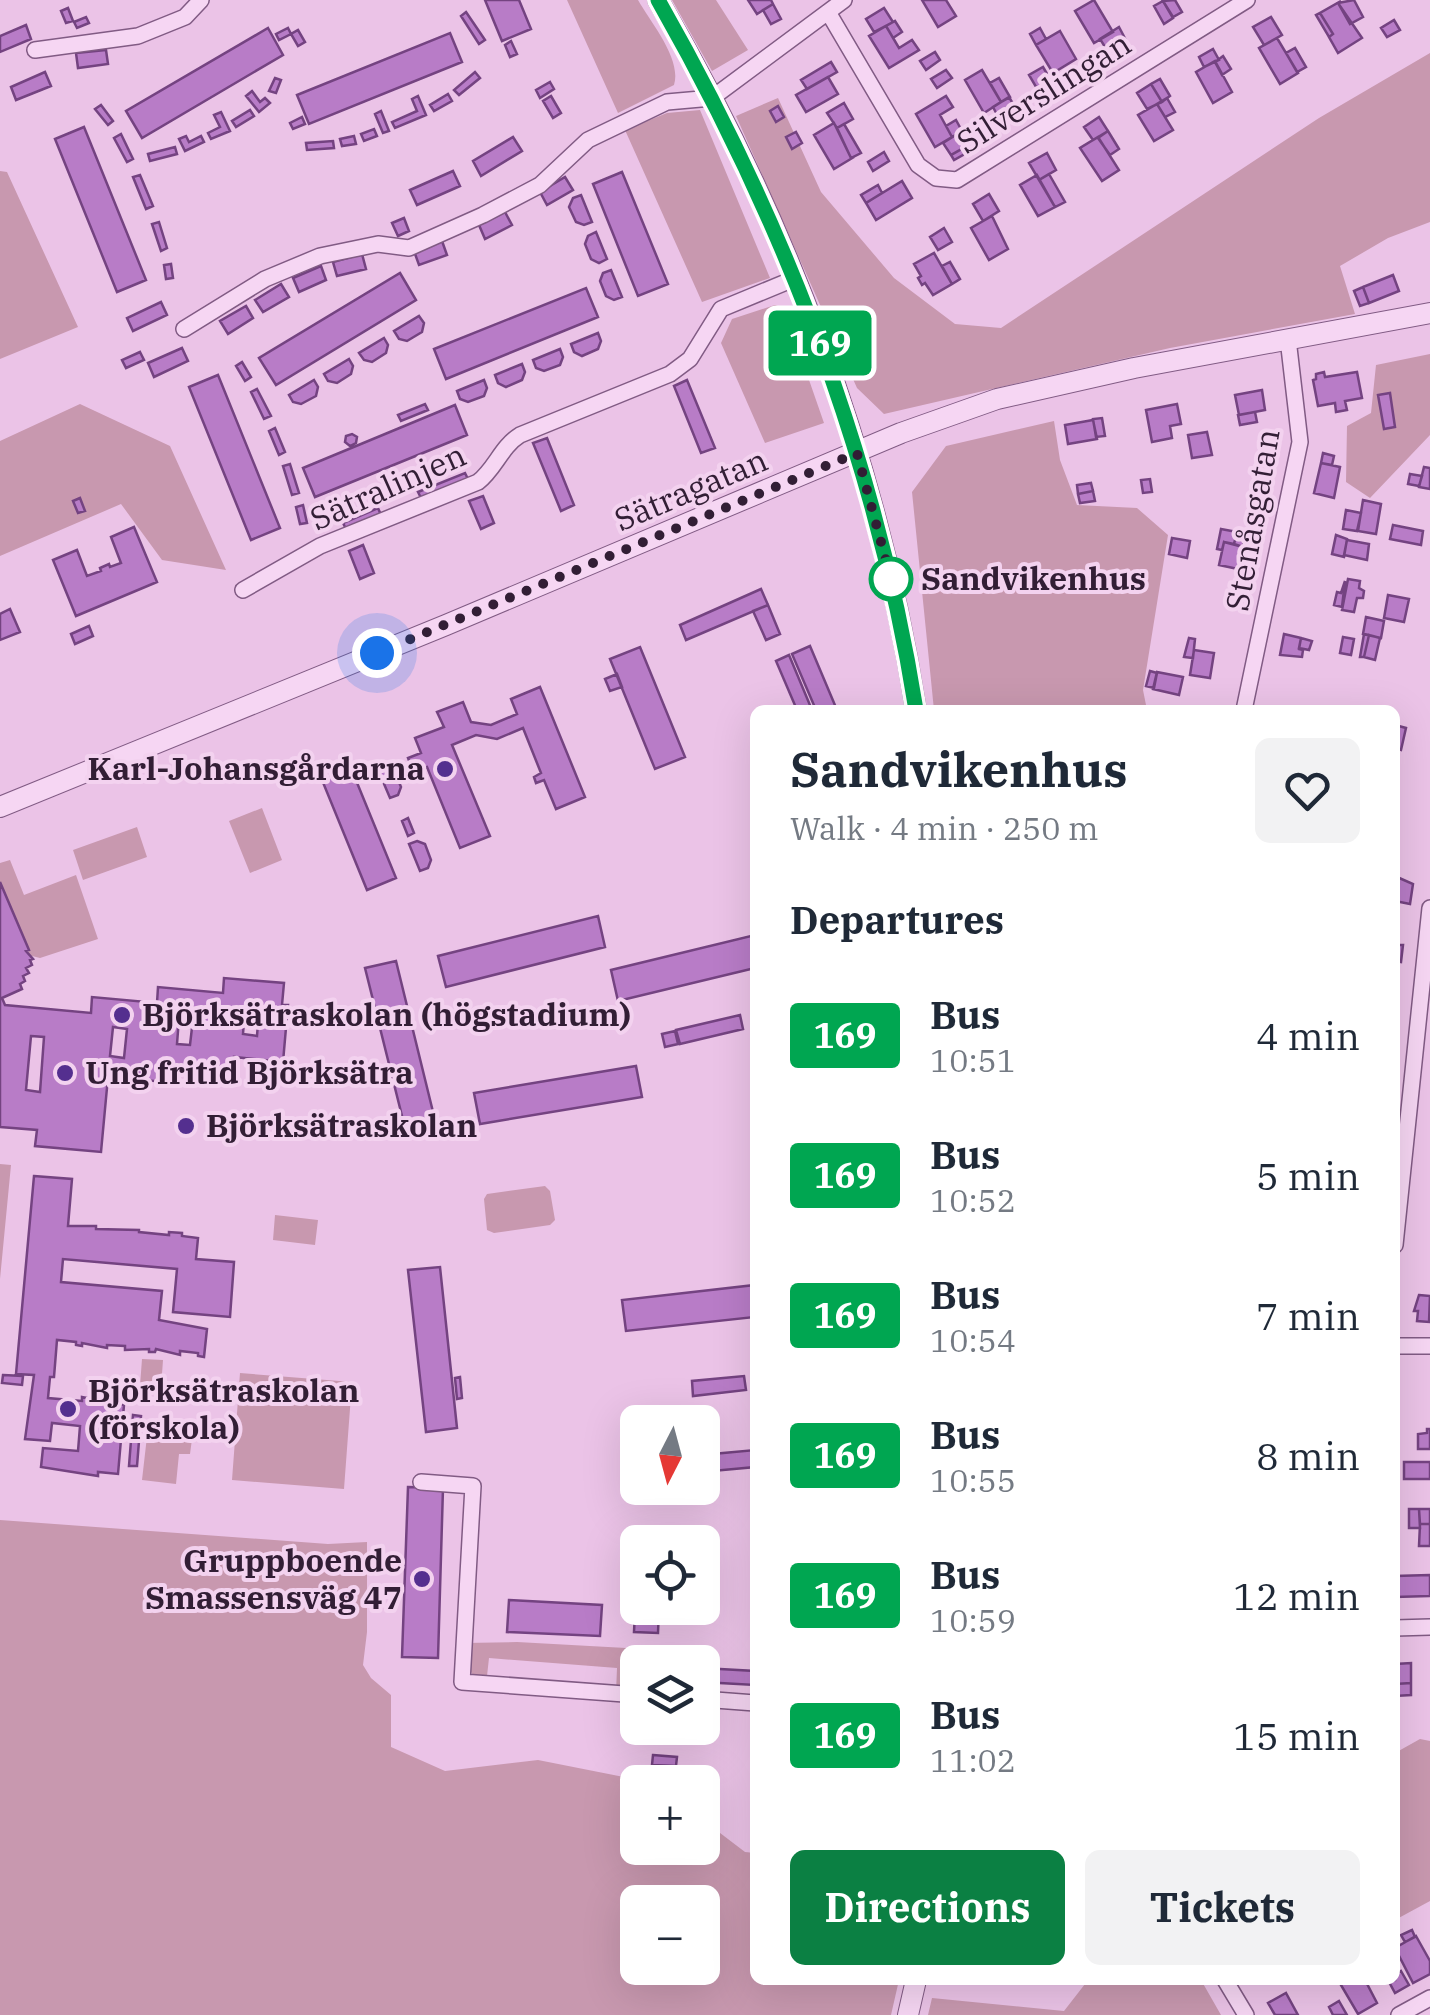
<!DOCTYPE html>
<meta charset="utf-8">
<style>
:root{--surface:#fff;--page:#f2f2f3;--text:#1f2937;--muted:#747a83;--accent:#0b8043}
body{margin:0;font-family:"IBM Plex Serif",serif;background:var(--page);color:var(--text);height:100vh;display:flex;flex-direction:column;font-size:38px;white-space:nowrap}
*{box-sizing:border-box;margin:0}
p{font-size:32px;color:var(--muted)}
.icon{flex:none;width:55px;height:55px;fill:none;stroke:currentColor;stroke-width:2;stroke-linecap:round;stroke-linejoin:round}
.map{position:relative;flex:1;overflow:hidden}
.side{position:absolute;left:750px;top:705px;width:650px;height:1280px;display:flex;flex-direction:column;background:var(--surface);border-radius:15px;box-shadow:0 10px 40px #0002}
.side>*{flex:none}
.badge{padding:0 20px;border-radius:8px;font-size:35px;line-height:65px}
.needle{width:65px;rotate:186deg}
.buttons{position:absolute;left:620px;top:1405px;display:grid;gap:20px}
.buttons a{display:grid;place-items:center;width:100px;height:100px;border-radius:15px;background:var(--surface);box-shadow:0 10px 40px #0002;font-size:50px}
.you{position:absolute;width:50px;height:50px;margin:-25px;border:8px solid #fff;border-radius:50%;background:#1a73e8;box-shadow:0 0 0 15px #1a73e833}
.map>.badge{position:absolute;translate:-50% -50%;box-shadow:0 0 0 5px #fff}
h2{padding:0 40px;font-size:38px;line-height:90px}
.round{display:grid;place-items:center;flex:none;width:105px;height:105px;border-radius:15px;background:var(--page)}
.headline{display:flex;align-items:center;justify-content:space-between;height:170px;padding:0 40px}
h1{font-size:48px;font-weight:700;line-height:75px}
.cta{display:flex;gap:20px;margin-top:auto;padding:20px 40px}
.cta a{flex:1;height:115px;border-radius:15px;background:var(--accent);color:#fff;font-size:40px;font-weight:700;line-height:115px;text-align:center}
.cta a+a{background:var(--page);color:var(--text)}
ul{padding:0;list-style:none}
li{display:flex;align-items:center;gap:30px;height:140px;padding:0 40px}
li div{flex:1}
li b{display:block;font-size:38px}
li em{font-style:normal}
li .badge{min-width:110px;font-weight:700;text-align:center}
.map>svg:first-child{display:block}
.green{fill:#c898af;fill-rule:evenodd}
.building{fill:#b87cc7;stroke:#744381;stroke-width:2.5;fill-rule:evenodd}
.lines{fill:none;stroke-linecap:round;stroke-linejoin:round}
.minor-casing{stroke:#815b84;stroke-width:18}
.tertiary-casing{stroke:#815b84;stroke-width:22}
.minor{stroke:#f6d6f3;stroke-width:15}
.tertiary{stroke:#f6d6f3;stroke-width:20}
.line-casing{stroke:#fff;stroke-width:22}
.line{stroke:#00a651;stroke-width:15}
.walk{stroke:#321e35;stroke-width:10;stroke-dasharray:0 18}
.stop-dot{fill:#fff;stroke:#00a651;stroke-width:5}
.poi-dot{fill:#542f8f;stroke:#f3d2ef;stroke-width:4}
.labels{text-anchor:middle;stroke-width:8;stroke-linejoin:round;paint-order:stroke}
.street-label{font-size:32px;fill:#321e35;stroke:#f3d2ef}
.stop-label{font-size:32px;font-weight:bold;fill:#321e35;stroke:#f3d2ef;text-anchor:start}
.poi-label{font-size:32px;font-weight:bold;fill:#321e35;stroke:#f3d2ef;text-anchor:start}
</style>
<div class="map">
<svg width="1430" height="2015" viewBox="0 0 1430 2015">
<rect width="100%" height="100%" fill="#ebc3e7"/>
<path class="green" d="M567,0h71c13,23 44,59 36,85l-56,28z
M672,0h44l32,50 -36,21z
M1430,53v169l-42,16 -48,28 15,48 -185,34 -286,66 -27,-26 -121,-272 42,-18 43,94 73,86 61,46 46,4 318,-210z
M700,110l70,168 -68,24 -77,-172 42,-17z
M0,171l7,1 71,155 -78,32z
M775,305l9,3 40,115 -59,20 -44,-100 11,-24z
M1430,354v81l-60,63 -24,-16 1,-56 24,-13 5,-48z
M80,404l90,42 56,124 -64,-10 -41,-56 -121,52v-115z
M1054,421l6,39 17,45 60,3 31,27 -25,155 4,20h-213l-22,-218 34,-46z
M262,808l20,52 -32,13 -21,-52z
M137,827l10,30 -64,23 -10,-30z
M10,860l14,35 52,-20 22,64 -58,19 -12,-3 1,-6 -29,-67v-19z
M0,1164l11,1 -11,114z
M545,1186l5,5 5,29 -5,5 -56,8 -7,-3 -3,-31 3,-5z
M275,1215l43,5 -3,25 -42,-5z
M142,1359l21,1 -2,28 -21,-2z
M240,1373l112,9 -8,107 -112,-9z
M149,1419l45,5 -4,30h-11l-3,30 -34,-4z
M0,1520l328,24 39,-2v90l-4,33 8,13 20,17v52l54,24 93,-11 111,22h-11v66h64l1,-28 42,32 10,1v127h144l-8,35h-891zM638,1902h64v66h-64z
M517,1642l109,6 11,47 -21,-2 1,-25 -128,-10 -3,27 -7,-1 -16,-24 1,-17z
M1420,1739l10,2v160l-35,19v-167z
M1103,1980h98l20,35h-293l4,-17 132,13 21,-27z"/>
<path class="building" d="M485,0h34l12,29 -29,12z
M748,0h23l2,4 -16,10z
M922,0h24l10,16 -18,11z
M1094,0l19,32 -19,11 -19,-32z
M1175,0l7,12 -9,5 -10,-16z
M1354,0l9,17 -13,7 -12,-21z
M1163,1l10,17 -9,6 -10,-18z
M1341,1l-3,2 24,35 -24,15 -9,-16 4,-3 -13,-21z
M773,4l8,15 -10,5 -8,-14z
M68,8l5,13 -7,2 -5,-12z
M884,8l9,14 -19,10 -8,-13z
M466,12l19,28 -6,4 -18,-28z
M1320,13l13,21 -4,3 -13,-22z
M86,17l3,6 -12,5 -3,-6z
M1271,17l11,18 -18,10 -11,-18z
M1394,20l6,10 -13,7 -6,-9z
M895,21l7,11 -9,6 -7,-12z
M26,25l5,14 -31,13v-16z
M886,26l13,22 13,-8 7,10 -30,18 -20,-32z
M1119,27l9,17 -18,11 -10,-16z
M268,28l15,27 -141,83 -16,-27z
M288,28l3,6 -12,6 -3,-6z
M1040,28l6,11 -10,6 -6,-11z
M298,30l7,12 -7,4 -7,-12z
M1060,31l16,28 -23,14 -17,-28z
M450,33l12,29 -153,62 -12,-29z
M1277,38l21,35 -18,11 -21,-36z
M511,41l6,13 -7,3 -5,-12z
M1295,48l11,19 -9,5 -11,-19z
M1213,49l6,11 -15,7 -5,-10z
M106,50l2,14 -30,4 -2,-15z
M935,52l5,8 -14,10 -6,-9z
M1223,56l8,13 -9,6 -7,-13z
M1215,61l17,31 -19,11 -17,-31z
M831,62l6,10 -30,17 -6,-9z
M1043,67l13,22 -14,8 -13,-22z
M946,70l6,8 -15,10 -6,-9z
M982,70l19,32 -17,11 -19,-33z
M45,72l6,14 -35,14 -5,-13z
M475,72l5,6 -21,17 -5,-5z
M828,77l10,17 -32,18 -10,-17z
M275,78l6,2 -5,13 -7,-2z
M999,78l11,19 -9,5 -11,-19z
M1160,79l10,17 -8,6 -11,-18z
M550,82l4,7 -14,9 -4,-8z
M1151,84l11,18 -15,7 -10,-16z
M252,91l8,11 5,-4 5,5 -11,9 -13,-16z
M448,94l4,7 -18,10 -4,-6z
M418,96l8,19 -31,13 -3,-6 25,-11 -5,-12z
M551,96l10,17 -8,5 -10,-17z
M946,96l7,11 -13,8 12,22 -17,10 -19,-33z
M1009,97l10,17 -17,10 -9,-17z
M1167,98l8,14 -10,5 -8,-13z
M844,103l9,16 -16,9 -10,-15z
M1157,104l16,26 -19,11 -16,-26z
M101,105l12,16 -5,4 -13,-16z
M778,106l6,11 -8,5 -6,-11z
M250,110l4,6 -18,11 -4,-6z
M381,111l8,20 -6,2 -8,-19z
M221,112l9,19 -19,8 -3,-6 12,-6 -6,-12z
M302,117l3,7 -12,5 -3,-6z
M1099,117l9,14 -15,9 -9,-13z
M956,120l6,11 -10,6 -6,-11z
M834,123l17,35 3,-1 -20,12 -20,-34z
M844,124l17,29 -10,5 -14,-30z
M84,127l62,153 -29,12 -62,-153z
M374,129l3,7 -13,5 -3,-7z
M1108,131l11,18 -9,6 -12,-17z
M796,132l6,11 -10,6 -6,-12z
M959,133l8,13 -16,9 -8,-12z
M121,134l12,25 -6,3 -13,-24z
M186,136l3,6 12,-6 3,6 -19,9 -6,-12z
M354,136l2,8 -14,2 -2,-7z
M513,137l9,14 -41,25 -8,-15z
M1098,137l21,33 -17,11 -22,-33z
M333,141l1,7 -27,2 -1,-7z
M967,146l3,5 -16,9 -3,-5z
M175,147l2,7 -27,7 -2,-7z
M884,152l5,9 -16,10 -5,-9z
M1047,153l9,17 -17,10 -10,-17z
M453,171l7,15 -43,19 -7,-15z
M622,172l46,112 -30,12 -45,-112z
M1049,174l16,28 -10,5 -16,-27z
M140,175l13,31 -7,3 -13,-32z
M1037,175l18,32 -17,9 -18,-31z
M565,177l8,13 -26,15 -7,-13z
M902,181l10,17 -36,22 -10,-17z
M878,185l4,8 -16,10 -5,-8z
M989,194l10,17 -16,10 -10,-17z
M581,195l11,27 -8,3 -8,-3 -7,-15 4,-9z
M505,212l7,13 -27,14 -6,-14z
M992,216l16,33 -19,11 -18,-32z
M404,218l5,13 -11,5 -6,-13z
M159,222l8,26 -6,3 -9,-27z
M944,228l8,14 -14,8 -8,-13z
M596,232l11,27 -8,4 -8,-4 -6,-15 3,-8z
M442,241l5,14 -28,10 -5,-14z
M934,253l18,31 -19,11 -8,-12 -3,2 -4,-7 3,-2 -7,-12z
M362,254l4,15 -29,7 -4,-14z
M950,262l10,17 -8,5 -10,-18z
M171,264l2,14 -7,1 -2,-14z
M321,266l5,14 -27,12 -6,-14z
M611,270l11,27 -8,3 -8,-4 -6,-15 3,-8z
M400,273l16,27 -140,85 -17,-27z
M1393,275l6,16 -30,12 -6,-16z
M281,284l8,13 -26,15 -8,-12z
M1363,287l6,16 -9,3 -6,-15z
M586,288l12,29 -152,62 -12,-30z
M161,302l6,13 -34,16 -6,-13z
M246,306l7,12 -25,16 -8,-13z
M419,316l5,7 -2,9 -15,9 -8,-2 -5,-8z
M598,333l3,8 -3,8 -16,7 -8,-4 -3,-8z
M384,338l4,7 -2,8 -14,9 -8,-2 -5,-7z
M182,348l6,13 -34,16 -6,-14z
M560,349l3,8 -3,8 -16,6 -8,-3 -3,-8z
M140,352l4,8 -18,8 -4,-8z
M349,359l4,7 -2,8 -14,9 -9,-2 -4,-7z
M242,362l9,15 -6,4 -9,-15z
M522,364l3,8 -3,8 -16,7 -8,-4 -3,-8z
M1324,372l1,5 32,-5 5,26 -17,3 2,9 -11,2 -1,-9 -17,3 -5,-26 3,-1v-5z
M218,375l62,153 -29,12 -62,-153z
M314,380l4,7 -2,9 -15,8 -8,-2 -4,-7z
M484,380l3,8 -3,8 -16,6 -8,-3 -3,-8z
M687,380l28,68 -14,5 -27,-67z
M257,389l14,27 -7,3 -13,-27z
M1262,390l3,20 -26,5 -4,-20z
M1390,393l5,34 -11,2 -6,-34z
M425,404l3,6 -27,11 -3,-6z
M1177,404l4,20 -11,2 2,12 -20,4 -6,-32z
M455,405l12,30 -152,62 -12,-29z
M1255,412l2,10 -17,3 -2,-10z
M1102,418l3,18 -9,1 -3,-18z
M1093,420l4,19 -29,5 -3,-19z
M275,428l10,24 -6,3 -10,-24z
M1207,432l5,23 -20,3 -4,-23z
M352,434l5,3 -1,6 -6,3 -5,-4 1,-6z
M547,438l27,67 -13,6 -28,-68z
M1323,453l11,3 -2,9 -11,-2z
M1321,463l19,4 -6,31 -20,-5z
M290,464l9,29 -7,2 -9,-29z
M1424,467l6,1v21l-11,-2z
M465,473l3,6 -47,19 -3,-6z
M1410,474l12,2 -3,10 -11,-2z
M1150,479l2,13 -9,1 -2,-13z
M1091,483l2,8 -15,3 -1,-9z
M1093,491l2,10 -15,2 -2,-9z
M483,496l11,27 -13,6 -12,-28z
M80,498l5,13 -7,2 -5,-12z
M1363,500l18,4 -5,30 -18,-3z
M303,505l4,18 -7,1 -4,-17z
M378,508l3,7 -35,14 -3,-6z
M1346,510l15,3 -4,18 -14,-2z
M1393,525l30,6 -2,14 -31,-6z
M134,527l23,55 -81,34 -23,-56 24,-10 10,26 14,-5 -1,-3 9,-4 1,3 11,-4 -10,-26z
M1221,529l16,3 -3,12 -10,-2 -2,8 -5,-1z
M1237,532l8,2 -2,13 -9,-3z
M1336,535l11,4 -3,18 -12,-3z
M1172,538l18,3 -3,17 -18,-4z
M1347,540l22,4 -2,16 -23,-5z
M1224,542l19,5 -5,22 -19,-4z
M363,545l11,28 -14,6 -11,-28z
M1348,579l12,2 -1,7 5,3 -1,7h-6l-3,14 -12,-2z
M1345,581l-3,26 -8,-2 3,-13 4,1z
M761,589l7,16 -82,35 -6,-15z
M1388,595l21,4 -5,23 -20,-4z
M768,605l12,29 -14,6 -13,-29z
M10,609l10,23 -20,8v-26z
M1366,617l18,4 -3,17 -18,-4z
M89,626l4,10 -18,8 -4,-10z
M1284,634l17,4 -2,11 4,1 -1,7 -22,-2z
M1364,634l5,1 -5,22h-4z
M1369,635l11,3 -5,22 -11,-3z
M1343,637l11,2 -3,16 -11,-2z
M1189,638l6,1 -2,19 -9,-1z
M1301,638l11,3 -3,9 -10,-2z
M810,646l27,64h-21l-24,-56z
M640,647l45,110 -30,12 -45,-110z
M1194,650l20,3 -4,25 -20,-3z
M789,655l23,55h-15l-21,-49z
M1150,671l7,2 -3,15 -8,-2z
M1157,672l26,5 -4,18 -26,-6z
M617,674l5,13 -12,4 -5,-12z
M540,687l45,110 -29,12 -12,-29 -8,3 -2,-6 7,-4 -18,-45 -26,11 -21,-4 -24,10 38,91 -30,12 -33,-81 -14,4 -5,-13 13,-5 -6,-15 29,-11 -7,-15 26,-10 8,20 20,3 26,-11 -6,-15z
M1395,725l11,3 -5,22 -6,-2z
M351,768l45,110 -29,12 -45,-110z
M387,768l8,4 6,15 -3,8 -8,3 -11,-26z
M408,818l6,15 -6,3 -6,-15z
M417,841l8,3 6,16 -3,8 -8,3 -11,-27z
M1397,877l16,7 -3,20 -15,-3z
M0,882l29,68 -3,1 7,8 -3,1 2,5 -6,3 3,5 -6,3 2,5 -5,3 2,5 -20,9 3,7 86,8 1,-16 65,6 1,-16 65,6 1,-15 60,5 -2,22h6l-5,57 -49,-5 -1,16 -65,-6 -2,15 -58,-5 -7,75 -66,-6 2,-16 -37,-3zM245,1008l14,1 -2,27 -14,-2zM179,1018l14,1 -3,26 -13,-1zM113,1027l14,2 -3,29 -14,-2zM31,1036l13,1 -4,55 -14,-2z
M598,916l7,31 -159,40 -8,-31z
M755,935v33l-137,33 -7,-31z
M1395,945h8l-2,17 -6,-1z
M396,961l39,159 -30,8 -40,-160z
M740,1015l3,14 -63,15 -4,-14z
M675,1031l3,13 -13,3 -3,-13z
M636,1066l6,31 -162,27 -6,-31z
M34,1176l38,3 -4,47h28v3l43,1v2l30,3v-3l13,1v3l16,2 -2,21 38,3 -4,55 -57,-5 4,-43 -114,-10 -2,23 101,9 -3,29 48,9 -3,28 -6,-1v-3l-18,-2v4l-24,-6 -1,3h-6v-3l-24,1v-4l-18,-1v3l-25,-5v3l-6,-1v-3l-19,-2 -3,37h-4l-2,21 34,3v-4l42,8 -6,69 -20,-2v4l-57,-9 2,-19 35,3 2,-25 -28,-3 -2,18 -25,-2 9,-64 -18,-1z
M440,1267l17,161 -31,4 -18,-162z
M755,1285v32l-129,14 -4,-31z
M1419,1295l11,1 -1,26 -12,-1 1,-10h-4z
M3,1375l20,1 -1,9 -20,-2z
M744,1376l2,14 -53,6 -1,-15z
M460,1377l2,21 -5,1 -2,-21z
M133,1415l8,1 -4,50h-8z
M1427,1429h3v20h-12v-15l9,-1z
M755,1450v17l-53,5v-17z
M1404,1462h26v17h-26z
M408,1487l35,1 -5,170 -36,-1z
M683,1488h14v7h-13z
M1409,1509h10l1,19h-11z
M1419,1509h11v15h-10z
M1420,1524h10v22h-11z
M638,1528l25,1 -1,13h-24z
M638,1549v59h21l-1,25 -24,-1z
M1430,1575v21l-35,1v-21z
M509,1600l93,5 -2,31 -93,-4z
M1411,1663v20l-16,1v-20z
M702,1668l53,3v14l-53,-3z
M1411,1683v12l-16,1v-12z
M653,1755l24,2 -1,9 -24,-1z
M1412,1930l3,7 -10,5 -4,-7z
M1416,1936l14,25v13l-17,9 -18,-35z
M1401,1971l8,14 -14,8 -7,-13h7v-6z
M1338,1980h27l12,23 -19,11z
M1286,1993l12,22h-23l-7,-12z
M1339,2001l8,14h-14l-4,-8z"/>
<g class="lines">
<defs>
<path id="minor" d="M828,12l90,153 18,13 21,2 290,-180
M35,50l103,-14 47,-19 16,-17
M184,329l81,-50 55,-23 58,-12 31,4 74,-33 57,-30 48,-45 79,-38 45,-4 132,-98
M243,590l77,-44 158,-64c17,-13 23,-35 42,-47l150,-61 20,-15 31,-50 75,-31
M1244,710l56,-268 -12,-103
M1395,1245l35,-337
M1395,1346h35
M421,1482l52,4 -11,196 176,13
M1395,1628l35,-1
M702,1699l53,4
M1225,1980l21,35
M1399,2015l31,-17"/>
<path id="tertiary" d="M658,0c128,218 219,460 258,710
M0,807l446,-182 455,-192 96,-34 137,-31 296,-55
M908,2015l8,-35"/>
</defs>
<use href="#minor" class="minor-casing"/>
<use href="#tertiary" class="tertiary-casing"/>
<use href="#minor" class="minor"/>
<use href="#tertiary" class="tertiary"/>
</g>
<g class="lines">
<defs>
<path id="line" d="M658,0c126,221 218,458 258,710"/>
</defs>
<use href="#line" class="line-casing"/>
<use href="#line" class="line"/>
<path class="walk" d="M377,653l480,-200 34,126"/>
</g>
<circle class="stop-dot" cx="891" cy="579" r="20"/>
<g class="poi-dot">
<circle cx="445" cy="769" r="10"/>
<circle cx="122" cy="1015" r="10"/>
<circle cx="65" cy="1073" r="10"/>
<circle cx="186" cy="1126" r="10"/>
<circle cx="68" cy="1409" r="10"/>
<circle cx="422" cy="1579" r="10"/>
</g>
<g class="labels">
<g class="street-label">
<text transform="translate(1044 93) rotate(-32)" y="11">Silverslingan</text>
<text transform="translate(388 487) rotate(-24)" y="11">Sätralinjen</text>
<text transform="translate(691 490) rotate(-23)" y="11">Sätragatan</text>
<text transform="translate(1253 520) rotate(-80)" y="11">Stenåsgatan</text>
</g>
<g class="stop-label">
<text x="921" y="590">Sandvikenhus</text>
</g>
<g class="poi-label">
<text x="425" y="780" text-anchor="end">Karl-Johansgårdarna</text>
<text x="142" y="1026">Björksätraskolan (högstadium)</text>
<text x="85" y="1084">Ung fritid Björksätra</text>
<text x="206" y="1137">Björksätraskolan</text>
<text x="88" y="1402">Björksätraskolan<tspan x="88" dy="37">(förskola)</tspan></text>
<text x="402" y="1572" text-anchor="end">Gruppboende<tspan x="402" dy="37">Smassensväg 47</tspan></text>
</g>
</g>
</svg>
<div class="buttons">
<a><svg class="needle" viewBox="-14 -14 28 28"><path d="M0-13l5 13h-10z" fill="#e53935"/><path d="M0 13l5-13h-10z" fill="#747a83"/></svg></a>
<a><svg class="icon" aria-label="locate" viewBox="0 0 24 24"><circle cx="12" cy="12" r="6"/><path d="M12 2v4M12 18v4M2 12h4M18 12h4"/></svg></a>
<a><svg class="icon" aria-label="layers" viewBox="0 0 24 24"><path d="M12 4l9 5-9 5-9-5zM3 14l9 5 9-5"/></svg></a>
<a>+</a>
<a>−</a>
</div>
<div class="you" style="left:377px;top:653px"></div>
<b class="badge" style="left:820px;top:343px;background:#00a651;color:#fff">169</b>
<section class="side">
<div class="headline"><div><h1>Sandvikenhus</h1><p>Walk · 4 min · 250 m</p></div><a class="round"><svg class="icon" aria-label="heart" viewBox="0 0 24 24"><path d="M12 20l-8-8c-3-5 5-10 8-4 3-6 11-1 8 4z"/></svg></a></div>
<h2>Departures</h2>
<ul>
<li><span class="badge" style="background:#00a651;color:#fff">169</span><div><b>Bus</b><p>10:51</p></div><em>4 min</em></li>
<li><span class="badge" style="background:#00a651;color:#fff">169</span><div><b>Bus</b><p>10:52</p></div><em>5 min</em></li>
<li><span class="badge" style="background:#00a651;color:#fff">169</span><div><b>Bus</b><p>10:54</p></div><em>7 min</em></li>
<li><span class="badge" style="background:#00a651;color:#fff">169</span><div><b>Bus</b><p>10:55</p></div><em>8 min</em></li>
<li><span class="badge" style="background:#00a651;color:#fff">169</span><div><b>Bus</b><p>10:59</p></div><em>12 min</em></li>
<li><span class="badge" style="background:#00a651;color:#fff">169</span><div><b>Bus</b><p>11:02</p></div><em>15 min</em></li>
</ul>
<div class="cta"><a>Directions</a><a>Tickets</a></div>
</section>
</div>
